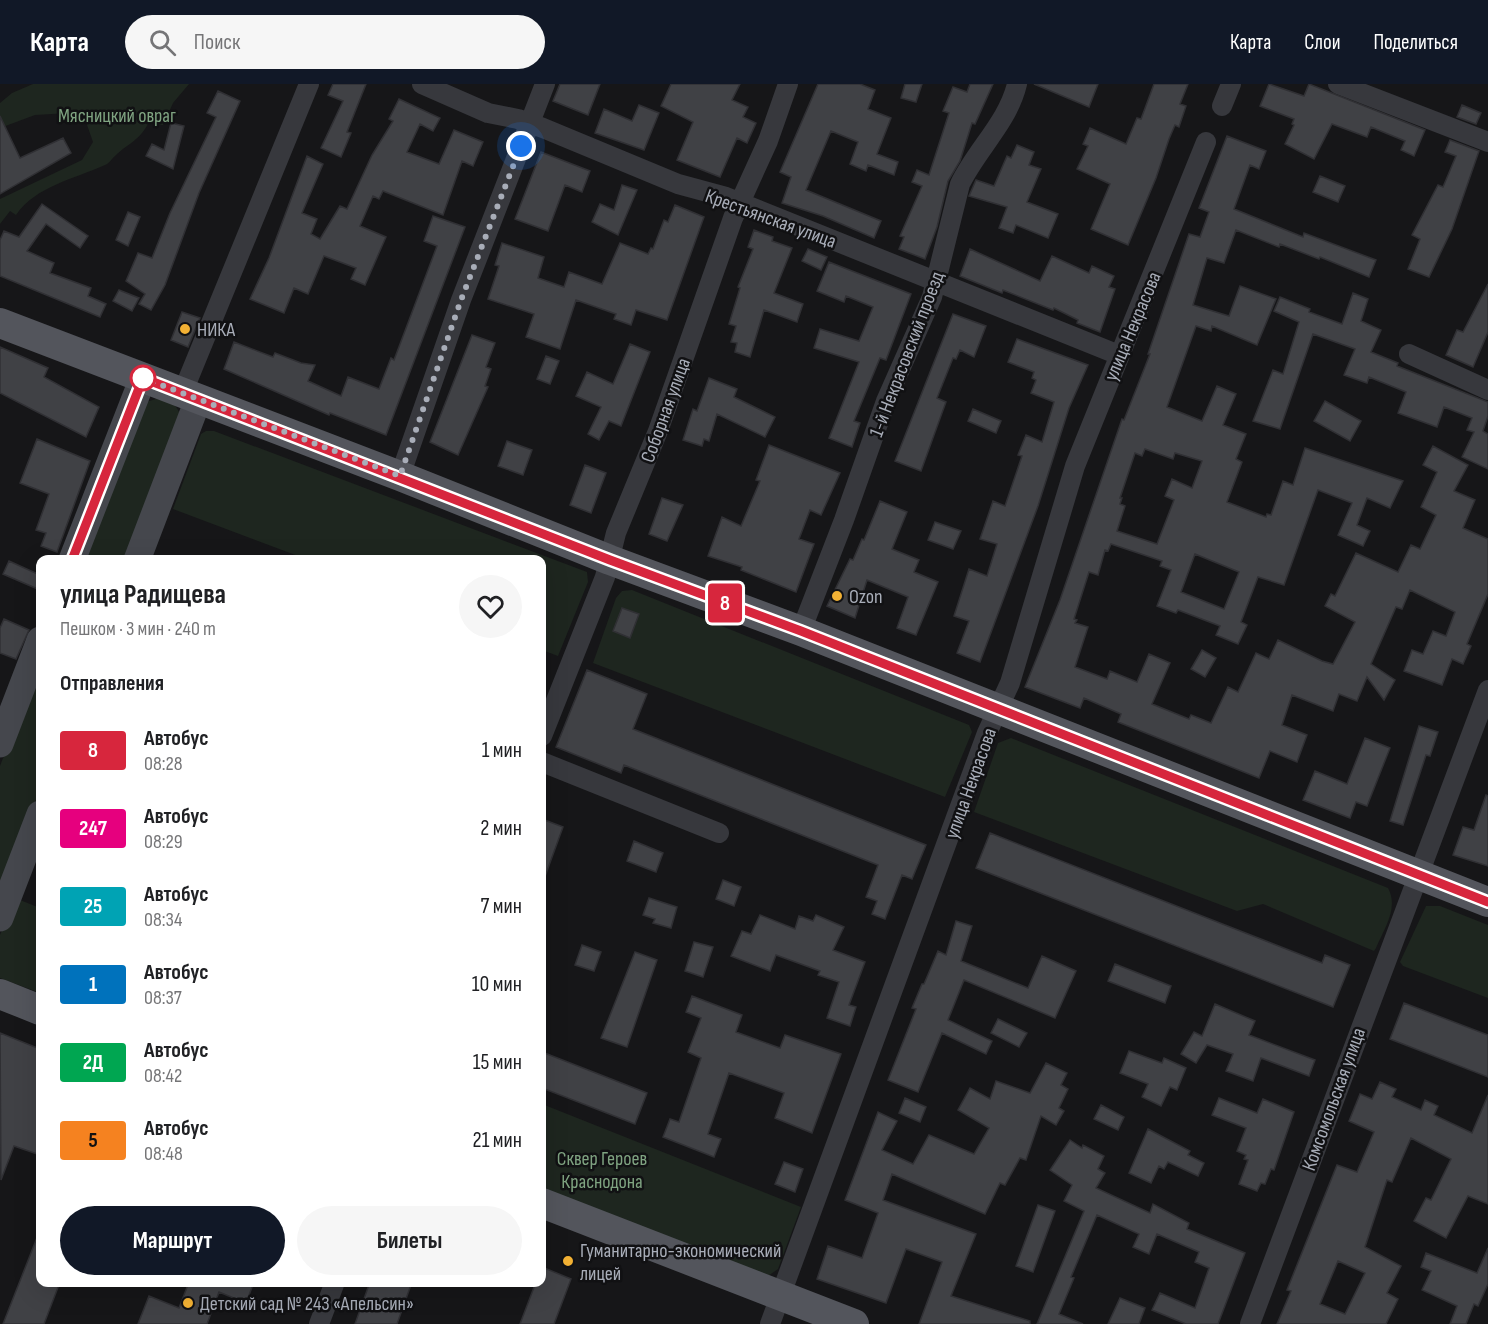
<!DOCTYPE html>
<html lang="ru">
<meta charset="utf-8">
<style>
:root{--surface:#fff;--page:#f6f6f6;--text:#202124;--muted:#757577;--accent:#111827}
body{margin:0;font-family:"Sofia Sans Condensed",sans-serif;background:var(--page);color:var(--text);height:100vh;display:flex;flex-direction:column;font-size:22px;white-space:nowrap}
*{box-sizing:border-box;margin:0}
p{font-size:20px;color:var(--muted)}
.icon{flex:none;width:33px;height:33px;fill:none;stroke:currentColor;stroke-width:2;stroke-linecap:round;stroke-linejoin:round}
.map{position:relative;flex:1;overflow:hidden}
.drawer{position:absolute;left:36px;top:471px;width:510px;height:732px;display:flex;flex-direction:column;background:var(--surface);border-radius:12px;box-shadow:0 6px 24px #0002}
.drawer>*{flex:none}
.badge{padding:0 12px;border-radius:4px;font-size:21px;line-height:39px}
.you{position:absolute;width:30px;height:30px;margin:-15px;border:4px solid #fff;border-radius:50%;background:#1a73e8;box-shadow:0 0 0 9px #1a73e833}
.map>.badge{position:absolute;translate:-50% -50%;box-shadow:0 0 0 3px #fff}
h2{padding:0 24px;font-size:22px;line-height:54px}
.round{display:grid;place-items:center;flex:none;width:63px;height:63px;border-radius:32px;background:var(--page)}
.summary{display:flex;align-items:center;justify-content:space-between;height:102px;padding:0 24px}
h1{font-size:28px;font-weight:700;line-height:45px}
.button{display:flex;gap:12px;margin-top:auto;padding:12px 24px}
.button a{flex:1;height:69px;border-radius:36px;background:var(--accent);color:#fff;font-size:24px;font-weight:700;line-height:69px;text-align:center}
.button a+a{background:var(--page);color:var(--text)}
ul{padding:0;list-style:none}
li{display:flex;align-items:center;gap:18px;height:78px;padding:0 24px}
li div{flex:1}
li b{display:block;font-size:22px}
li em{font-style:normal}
li .badge{min-width:66px;font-weight:700;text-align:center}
header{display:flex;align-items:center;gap:36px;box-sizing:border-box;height:84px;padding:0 30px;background:var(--accent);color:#fff}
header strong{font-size:28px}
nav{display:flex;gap:33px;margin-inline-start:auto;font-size:21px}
.search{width:420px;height:54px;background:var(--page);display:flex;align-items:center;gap:15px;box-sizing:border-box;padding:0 21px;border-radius:33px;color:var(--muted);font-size:22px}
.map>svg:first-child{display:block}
.green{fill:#1e261f}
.building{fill:#404145;stroke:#303034;stroke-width:1.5;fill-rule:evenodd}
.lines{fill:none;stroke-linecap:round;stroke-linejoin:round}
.street{stroke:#37383d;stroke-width:20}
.secondary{stroke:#45474d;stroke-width:27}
.primary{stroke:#53555c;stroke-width:30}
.line-casing{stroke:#fff;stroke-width:14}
.line{stroke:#d7263d;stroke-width:9}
.walk{stroke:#a8adb8;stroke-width:6;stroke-dasharray:0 10.8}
.poi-dot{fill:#f2b134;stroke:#111113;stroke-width:2}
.stop-dot{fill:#fff;stroke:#d7263d;stroke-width:3}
.labels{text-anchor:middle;stroke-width:5;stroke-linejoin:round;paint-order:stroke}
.park-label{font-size:20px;fill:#7fa381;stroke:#111113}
.street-label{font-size:20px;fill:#a8adb8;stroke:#111113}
.poi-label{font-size:20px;fill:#a8adb8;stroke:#111113;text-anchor:start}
</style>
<header>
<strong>Карта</strong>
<div class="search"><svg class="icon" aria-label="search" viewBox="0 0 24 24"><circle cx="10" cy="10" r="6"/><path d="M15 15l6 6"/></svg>Поиск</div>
<nav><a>Карта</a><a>Слои</a><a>Поделиться</a></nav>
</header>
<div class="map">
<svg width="1488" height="1240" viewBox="0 0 1488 1240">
<rect width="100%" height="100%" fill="#161618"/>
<path class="green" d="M33,0h156l-16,19 -10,22 -15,-1c-10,18 -20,19 -33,32 -4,3 -5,7 -10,9 -31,14 -69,21 -89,50l-6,-4 -10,13v-25l82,-39 11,-18 -7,-20 -17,-9 -34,2 -35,13v-25l12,-10z
M156,315c13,1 19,3 24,15l-52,145 -48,1 66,-158z
M206,347h8l373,141 1,10 -30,74 -16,-6v-90l-236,-1 -133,-50 28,-75z
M632,506l337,135 3,7 -27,65 -352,-134 23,-65 6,-7z
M40,578v127l-40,106v-129z
M1011,654l377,150c11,20 -4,41 -12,60l-2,3 -111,-47 -26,7 -263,-99 24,-69z
M15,814l25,10v85l-40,-15v-43z
M1426,822h14l48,19v73l-85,-32 -3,-4z
M542,1020l259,103 -23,62 -10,7 -226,-88z"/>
<path class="building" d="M333,0h33l-19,48 4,1 -10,24 -20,-9 22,-47 -15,-6z
M560,0h40l-12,31 -35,-14z
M671,0h69l-8,16 16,7 -5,10 13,6 -9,20 -10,-5 -17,39 -43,-17 16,-38 -32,-16z
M818,0h42l15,6 -7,19 23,9 -14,36 21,8 -4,13 -26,-10 -2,6 -16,-7 8,-22 -27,-11 -25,59 75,31 -7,17 -51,-22 -41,-13 9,-26 -11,-5z
M905,0h17l-6,18 -15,-4z
M970,0h23l-18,40 -3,-1 -12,38 -12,20 -11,46 -12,32 -26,-10 5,-12 -4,-1 22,-50 -10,-4 5,-12 12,5 20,-62 -6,-2 10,-24 14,5z
M1034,0h64l-9,23z
M1154,0h34l-8,20 6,2 -7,21 -4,-2 -6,14 -13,39 -28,67 -37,-16 19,-45 -33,-15 11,-23 -5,-2 7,-16 36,16 11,-26 4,1z
M1269,0l35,12 5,-12 116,46 -11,26 -13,-6 4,-9 -34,-14 -4,10 -35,-13 -18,35 -29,-15 9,-19 -2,-1 2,-5 -34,-13z
M218,7l22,10 -41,92 -34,92 -14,25 -12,-6 6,-10 -19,-13 12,-28 14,5 18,-45 46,-96 -9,-4z
M399,15l41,19 -7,13 -13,-7 -13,28 32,12 15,-34 29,12 -10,24 -11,-5 -19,54 -60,-24 -4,8 -6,-3 -13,30 26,11 -21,48 -14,-6 5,-11 -32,-12 -16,38 -14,-6 -10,25 -34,-14 19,-41 38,-102 16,8 -21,49 15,6 -6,15 9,5 20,-33 7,3 25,-54 21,-34 -4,-2z
M639,21l20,8 -15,37 -49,-17 9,-24 28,12z
M1462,21l19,8 -5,11 -19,-7z
M0,32l20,42 43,-20 8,15 -71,41z
M171,39l13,3 -11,43 -27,-13 6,-12 12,6z
M1227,52l39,15 -7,18 -9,-4 -16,44 69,28 1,-4 72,27 -7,17 -49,-20 -1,2 -39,-15 -1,3 -43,-17 -12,33 -17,-5 -14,47 36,11 11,-30 36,13 -19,46 -45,-19 -1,5 -15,-5 -29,81 35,14 15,-35 19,8 -13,31 23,9 -10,25 6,3 -15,40 39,15 1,-3 4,1 12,-34 10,4 12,-37 98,33 -13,27 -23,-10 -10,27 13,6 -7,15 -25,-11 14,-32 -34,-13 -34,95 -26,-8 -17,45 6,3 -9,19 -22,-9 4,-9 -42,-16 -2,3 -19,-7 14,-36 -11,-4 2,-5 -51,-17 -3,7 -3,-1 -7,25 -9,-3 -15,47 3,1 -2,3 13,4 -13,40 32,12 3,-8 27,11 12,-28 21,9 -18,41 37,15 2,-4 20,8 17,-36 10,5 18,-39 13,6 9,-19 44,21 11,3 22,-42 -30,-16 6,-12 4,2 21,-43 42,19 13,-27 9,4 16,-34 -15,-8 16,-35 -14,-7 10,-19 35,19 -14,26 21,9 -12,28 25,11v55l-21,50 4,2 -8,18 -11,-5 -10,26 -38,-14 8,-21 11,4 10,-23 13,5 9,-24 -45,-22 -8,19 -6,-2 -25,57 24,16 -11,20 -17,-23 -10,24 -18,-7 -6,17 -41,-16 -10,30 25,10 -10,27 -27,-11 -11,27 -141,-56 3,-8 -37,-16 -4,10 -55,-21 35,-87 62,-181 2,1 26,-66h-2l41,-120 11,3 9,-25 -10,-4zM1145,365l28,10 2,-6 27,8 -10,27 -20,-9 -7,17 9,4 -17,44 -40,-13 8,-25 -5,-2 2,-6h-2l15,-45 7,3zM1195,470l44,18 -15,37 -43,-17z
M1450,56l29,11 -27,78 -23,48 -21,-8 12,-30 -8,-4 26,-50 5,2 13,-31 -11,-4z
M1017,61l17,7 -5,13 12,4 -14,33 31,12 -10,24 -32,-13 -3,8 -14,-5 8,-21 -38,-11 7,-16 18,6 13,-30 4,2z
M541,68l49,19 -8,21 -17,-7 -17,46 -33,-12z
M1320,92l25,10 -7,16 -25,-10z
M622,101l15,5 -19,45 -26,-13 8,-18 14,6z
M42,120l46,32 -8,12 -34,-24 -19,27 27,12 -4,10 41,15 -3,8 18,8 -6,13 -100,-41v-36l4,-9 15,6z
M675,121l29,12 -37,103 -31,-10 -5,15 -17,-6 2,-5 -40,-14 -16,49 -34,-12 8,-23 -46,-15 11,-33 -4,-1 7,-22 42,14 -6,21 26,9 5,-15 33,12 18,-41 28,11 3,-6 2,1 11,-29 4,2z
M128,128l12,5 -12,29 -12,-6z
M433,132l32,11 -79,208 -56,-22 -1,2 -105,-46 10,-27 39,15 2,-4 26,10 14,2 -7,16 33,15 7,-19 31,12 12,-31 3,2 43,-114 -13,-5z
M754,146l19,7 -1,4 20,7 -18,45 29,11 -6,18 -33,-12 -14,47 -15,-5 2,-9 -6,-1 5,-16 -7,-2 11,-36 -2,-1 15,-38 -5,-2z
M808,165l19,8 -6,13 -19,-9z
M970,165l70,32 12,-25 37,17 3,-7 22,10 -5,11 6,2 -15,43 -23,-9 1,-3 -24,-12 -1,2 -50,-20 -1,3 -42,-17z
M829,178l82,32 -25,66 -6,-2 -26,63 6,2 -8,24 -23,-9 30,-76 -45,-14 6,-19 39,12 14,-34 -27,-11 -2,6 -27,-11z
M1488,200v48l-15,35 -27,-12 11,-25 6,2z
M119,206l20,8 -7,13 -19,-10z
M1353,209l15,6 -7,22 20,9 -10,22 27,11 -1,3 91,36v14l-5,15 5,3v35l-26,-12 12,-25 -7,-2 5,-12 -28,-11 -7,20 -39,-14 8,-21 -37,-15 -2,6 -23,-8 11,-26 -42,-15 -33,95 -27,-8 20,-51 10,4 16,-52 -25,-11 6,-14 30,12 -1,3 33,12z
M182,228l18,6 -12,29 -17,-7z
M953,230l33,12 -12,31 -14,-7 -4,9 -3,-1 -16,40 9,4 -25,69 -26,-10z
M472,251l23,8 -9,24 5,2 -6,17 3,1 -30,68 -28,-13z
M1017,255l71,26 -19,43 -31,98 -58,156 -23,-9 12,-32 -15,-5 15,-47 18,7 10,-32 -17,-5 13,-38 12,5 17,-50 -4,-1 8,-20 16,7 12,-40 -23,-9 5,-13 -4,-2 2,-6 -26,-10z
M630,260l20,8 -29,74 -12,-5 -10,19 -11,-6 13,-27 -25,-11 11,-24 26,12z
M0,263l48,21 -4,9 55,30 -13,30 -86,-44z
M546,272l13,5 -9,23 -13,-5z
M709,294l28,11 -3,8 41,20 -10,20 -48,-23 -8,27 -5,-2 -2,7 -19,-6 10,-31 4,2z
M1325,317l36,20 -11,20 -36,-20z
M973,325l28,12 -5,12 -28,-12z
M37,355l53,22 -33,91 -16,-6 5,-13 -10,-3 13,-36 -29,-11z
M507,357l25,9 -9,25 -25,-9z
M769,361l71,28 -19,42 -11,-5 -11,29 15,5 -18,48 -55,-22 1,-3 -34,-11 14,-39 19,9 19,-45 -4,-1z
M585,381l21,8 -15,40 -21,-8z
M662,414l21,7 -16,36 -18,-7z
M880,417l27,11 -15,37 27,11 -5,12 24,10 -22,53 -19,-7 11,-31 -41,-17 -12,38 -28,-12 23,-47 3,1 9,-21 2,1z
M935,438l26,9 -8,18 -25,-9z
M9,477l31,14v15l-37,-16z
M622,524l17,6 -9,24 -17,-7z
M4,535l25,11 -13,29 -16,-6v-25z
M1202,566l14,8 -11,19 -14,-8z
M587,586l60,24 -14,35 293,116 -14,34 -10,-4 -17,44 -13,-5 5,-13 -11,-4 12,-32 -254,-100 -3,8 -65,-26z
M1419,642l19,6 -8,24 -4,-1 -23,70 -13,-4z
M1365,654l25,10 -23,58 -11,-4 -6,16 -47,-18 12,-29 32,13z
M1486,711l2,1v70l-35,-11 10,-28 11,3z
M542,735l21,8 -20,55h-1z
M990,749l332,130 3,-8 25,10 -17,42 -357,-139z
M634,757l29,12 -7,19 -29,-11z
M723,796l18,7 -7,19 -18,-7z
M649,814l28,9 -6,21 -18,-5 2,-4 -12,-4z
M760,831l35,14 4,-13 14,5 3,-6 28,12 -11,23 32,12 -16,43 7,2 -6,19 -23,-8 12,-36 -21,-7 2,-4 -44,-16 -6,16 -39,-15 11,-25 9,3z
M956,837l16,5 -11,35 67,27 14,-32 34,15 -21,47 -91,-38 -16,40 44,21 -6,13 -44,-21 -24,59 -30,-12 28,-71 -4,-1 10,-24h2l14,-33 8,4z
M694,858l19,5 -10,30 -18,-6z
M582,861l19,7 -7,19 -19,-6z
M635,868l22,8 -30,87 -26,-9z
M1115,880l56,22 -6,17 -57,-22z
M692,912l50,19 -6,17 44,16 5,-13 56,19 -29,79 -37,-15 9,-25 -55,-20 -21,61 13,5 -7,18 -51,-20 7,-18 9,3 22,-64 -13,-6 13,-34 -15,-6z
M1404,919l84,32v42l-98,-38z
M1215,920l40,17 -6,14 66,25 -6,16 -48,-18 -8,23 -27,-10 7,-17 -26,-9 -11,18 -15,-9 13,-22 8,4z
M998,935l29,14 -8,14 -28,-14z
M0,949l40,16v106l-26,-9 -13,34z
M1129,967l33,12 2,-5 22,10 -9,22 -7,-3 -9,19 -19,-9 6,-13 -28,-11z
M542,968l105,41 -12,31 -93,-36z
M1046,979l21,10 -6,12 7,4 -9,19 5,3 -8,14 -15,-9 -15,44 -6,-2 -15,27 -5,-2 -15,31 -93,-40 -9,26 93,34 -25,62 79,25v3h-111l23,-62 -36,-13 -20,54 -69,-24 11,-33 34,12 16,-45 -33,-13 33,-88 19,9 -15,29 31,14 16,-29 45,19 15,-26 -31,-18 12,-22 20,11 6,-18 34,12z
M1380,998l16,7 -4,8 29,13 4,-10 13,6 -4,9 38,18 16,-38v109l-20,-8 -22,42 -32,-17 12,-23 5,2 20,-41 -40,-21 -19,44 -5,-2 -22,67 36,19 -14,27 11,6 -12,25h-109l14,-33 -4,-1 50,-125 20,7 17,-40 -25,-11 11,-27 12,5zM1338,1177l27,12 -20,41 -25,-10z
M905,1014l21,9 -6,15 -21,-9z
M1219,1014l38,15 6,-14 31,13 -20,58 -3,-1 -6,15 -4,-1 -4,8 -18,-7 9,-24 -4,-1 2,-4 -9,-4 9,-23 -34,-13z
M1101,1021l23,12 -6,13 -24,-11z
M1148,1045l42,22 -2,4 16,8 -6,13 -30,-14 -4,7 -5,-3 -8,17 -22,-10z
M1070,1056l12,8 1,-3 21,11 -6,13 7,4 -9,15 54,25 3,-9 36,19 -2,6 58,24 -27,71h-32l-34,-14 8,-17 35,15 14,-40 -14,-6 4,-10 -42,-18 -8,20 -16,-7 6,-13 -42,-19 -26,62 3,1 -15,36 24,10h-46l47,-113 -20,-10 8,-16 -22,-15z
M784,1078l19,7 -8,23 -20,-8z
M1038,1121l17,6 -22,61 -17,-6z
M40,1146v52h20l-16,42h-41z
M1488,1164v36l-10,22 -4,-2 -8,20h-16l7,-18 -35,-16 9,-19 -10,-4 5,-14 51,20z
M542,1183l29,12 -17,45h-34l16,-42h6z
M189,1198h65l-8,21 -27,-11 -12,32h-69l11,-28 30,12z
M370,1198h42l-15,42h-42z
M1120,1214l25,10 -6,16h-31z"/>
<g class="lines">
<path class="street" d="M422,0l66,29 30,6 25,9 135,56 48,13 393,158
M1338,0l150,58
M1222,22l9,-22
M1409,270l79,36
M182,310l127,-310
M400,392l61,-176 84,-216
M801,547l43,-111 42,-119 46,-104 28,-113c17,-35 48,-62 57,-100
M542,652l63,-159 11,-44 42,-102 75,-213 35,-77 20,-57
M542,678l177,71
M319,1240l16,-42
M770,1240l217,-591 23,-50 65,-217 131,-324
M1250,1240l238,-634"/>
<path class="secondary" d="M72,476l71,-182
M137,476l61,-160
M0,660l40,-104
M0,834l40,-104"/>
<path class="primary" d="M0,239l400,153 210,84 191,71 687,271
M0,910l40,16
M542,1119l312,121"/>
</g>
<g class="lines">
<defs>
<path id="line" d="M72,476l71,-182 467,182 191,71 687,271"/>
</defs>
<use href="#line" class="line-casing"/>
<use href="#line" class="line"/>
<path class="walk" d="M143,294l257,98 61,-176 60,-154"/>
</g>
<g class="poi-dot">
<circle cx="185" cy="245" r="6"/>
<circle cx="837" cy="512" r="6"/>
<circle cx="568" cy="1177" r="6"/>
<circle cx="188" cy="1219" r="6"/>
</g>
<circle class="stop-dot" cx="143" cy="294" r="12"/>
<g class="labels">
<g class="park-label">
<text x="117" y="38">Мясницкий овраг</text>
<text x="602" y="1081">Сквер Героев<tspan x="602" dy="23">Краснодона</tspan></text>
</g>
<g class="street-label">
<text transform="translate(771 134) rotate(20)" y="7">Крестьянская улица</text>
<text transform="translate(1132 242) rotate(-67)" y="7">улица Некрасова</text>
<text transform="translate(906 270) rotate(-69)" y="7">1-й Некрасовский проезд</text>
<text transform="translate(665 326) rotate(-70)" y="7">Соборная улица</text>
<text transform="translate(970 699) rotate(-70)" y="7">улица Некрасова</text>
<text transform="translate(1333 1015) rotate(-70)" y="7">Комсомольская улица</text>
</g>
<g class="poi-label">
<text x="197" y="252">НИКА</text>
<text x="849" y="519">Ozon</text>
<text x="580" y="1173">Гуманитарно-экономический<tspan x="580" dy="23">лицей</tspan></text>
<text x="200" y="1226">Детский сад № 243 «Апельсин»</text>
</g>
</g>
</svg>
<div class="you" style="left:521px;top:62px"></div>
<b class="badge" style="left:725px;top:519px;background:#d7263d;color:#fff">8</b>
<section class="drawer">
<div class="summary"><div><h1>улица Радищева</h1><p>Пешком · 3 мин · 240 m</p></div><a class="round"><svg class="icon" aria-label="heart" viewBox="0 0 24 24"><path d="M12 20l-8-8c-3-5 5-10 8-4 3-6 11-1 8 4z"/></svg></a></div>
<h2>Отправления</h2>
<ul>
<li><span class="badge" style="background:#d7263d;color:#fff">8</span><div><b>Автобус</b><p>08:28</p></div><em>1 мин</em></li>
<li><span class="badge" style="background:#e6007e;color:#fff">247</span><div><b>Автобус</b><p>08:29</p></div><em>2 мин</em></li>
<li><span class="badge" style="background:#00a3b4;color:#fff">25</span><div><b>Автобус</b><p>08:34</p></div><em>7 мин</em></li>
<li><span class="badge" style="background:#0072bc;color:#fff">1</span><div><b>Автобус</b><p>08:37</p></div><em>10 мин</em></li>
<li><span class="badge" style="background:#00a651;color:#fff">2Д</span><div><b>Автобус</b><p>08:42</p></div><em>15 мин</em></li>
<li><span class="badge" style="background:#f58220;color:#111">5</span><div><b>Автобус</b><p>08:48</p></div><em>21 мин</em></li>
</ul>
<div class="button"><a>Маршрут</a><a>Билеты</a></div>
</section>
</div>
